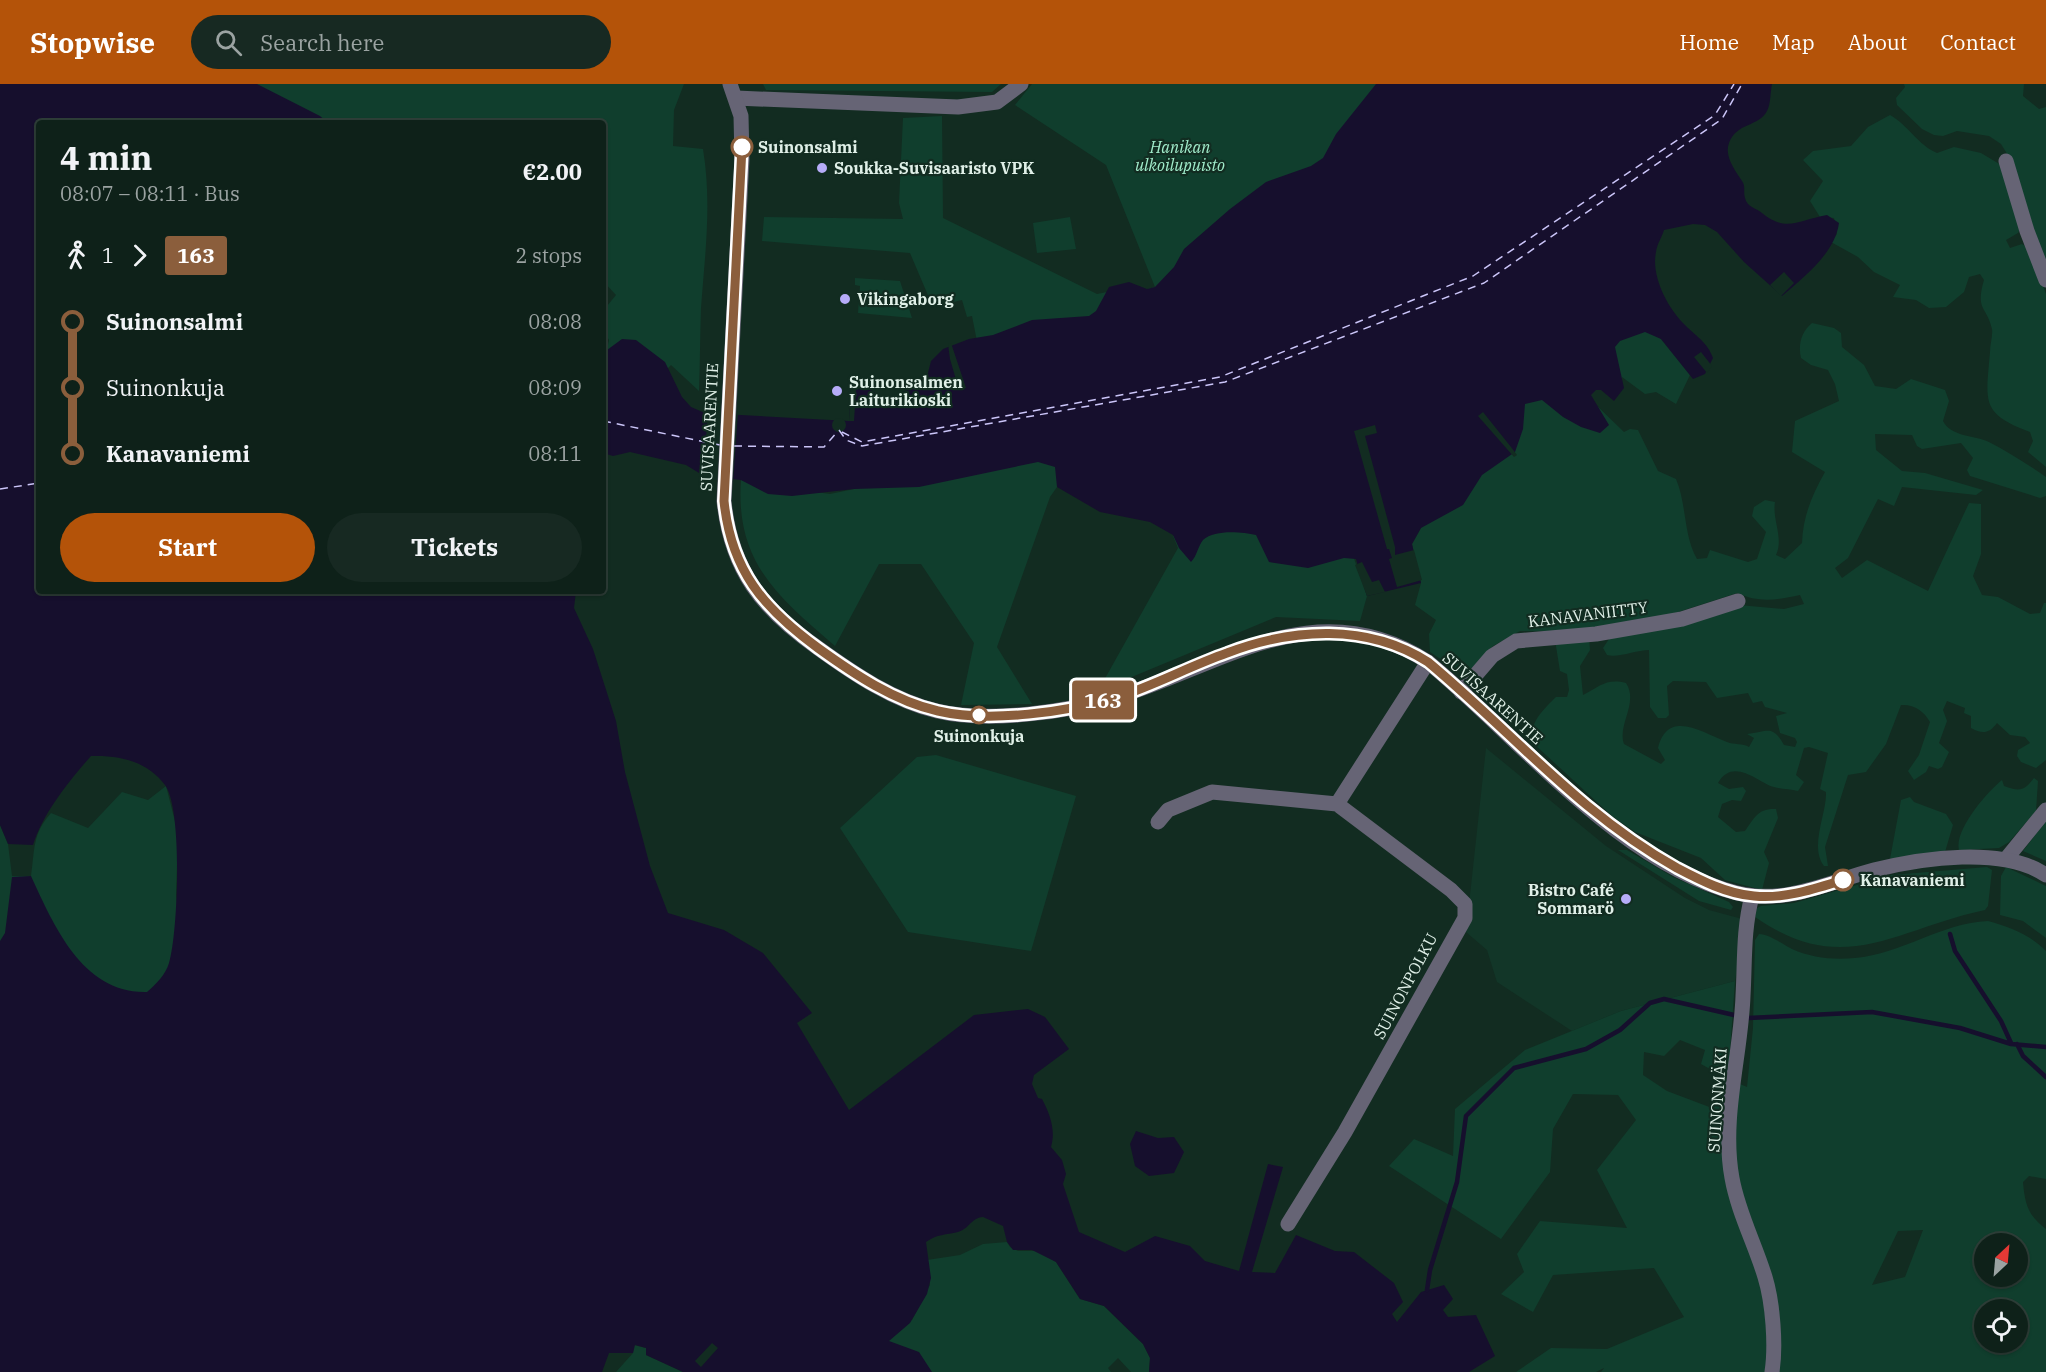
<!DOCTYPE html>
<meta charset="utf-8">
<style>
:root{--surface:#0e2119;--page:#172922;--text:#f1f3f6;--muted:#9ba3a2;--line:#2e3e38;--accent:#b45309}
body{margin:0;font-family:"IBM Plex Serif",serif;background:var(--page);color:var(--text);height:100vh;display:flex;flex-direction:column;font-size:22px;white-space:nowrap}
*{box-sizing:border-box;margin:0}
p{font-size:20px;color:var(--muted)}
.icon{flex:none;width:33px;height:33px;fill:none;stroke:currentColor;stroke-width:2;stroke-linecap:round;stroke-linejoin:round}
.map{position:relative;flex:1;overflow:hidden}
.panel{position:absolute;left:36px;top:36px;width:570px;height:474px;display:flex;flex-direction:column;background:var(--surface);border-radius:6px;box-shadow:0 2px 4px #0004,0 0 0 2px var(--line)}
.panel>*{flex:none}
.badge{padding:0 12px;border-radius:4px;font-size:21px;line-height:39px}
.needle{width:39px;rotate:26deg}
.tools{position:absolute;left:1974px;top:1149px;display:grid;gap:12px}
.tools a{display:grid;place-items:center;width:54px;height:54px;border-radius:50%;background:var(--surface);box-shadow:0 2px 4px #0004,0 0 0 2px var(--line);font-size:30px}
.map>.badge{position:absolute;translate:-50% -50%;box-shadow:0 0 0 3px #fff}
.legs{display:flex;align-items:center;gap:9px;height:66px;padding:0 24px;font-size:20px}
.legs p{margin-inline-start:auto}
.overview{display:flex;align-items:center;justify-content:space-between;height:102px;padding:0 24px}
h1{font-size:33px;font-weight:800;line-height:45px}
.button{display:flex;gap:12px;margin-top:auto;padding:12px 24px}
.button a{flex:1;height:69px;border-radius:36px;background:var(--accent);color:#fff;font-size:24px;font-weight:800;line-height:69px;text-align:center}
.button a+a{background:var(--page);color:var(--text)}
ul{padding:0 24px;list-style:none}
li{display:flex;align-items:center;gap:21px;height:66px;font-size:22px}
li i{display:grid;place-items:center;width:9px;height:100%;margin:0 8px;background:currentColor}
li i::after{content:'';width:15px;height:15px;margin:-8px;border:4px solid;border-radius:50%;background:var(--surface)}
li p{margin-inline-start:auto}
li:first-child i{background:linear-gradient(#0000 50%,currentColor 0)}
li:last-child i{background:linear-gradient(currentColor 50%,#0000 0)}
header{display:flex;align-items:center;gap:36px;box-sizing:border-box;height:84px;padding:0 30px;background:var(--accent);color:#fff}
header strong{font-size:28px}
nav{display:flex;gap:33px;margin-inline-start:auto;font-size:21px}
.search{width:420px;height:54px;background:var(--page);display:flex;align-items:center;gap:15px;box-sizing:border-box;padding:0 21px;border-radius:33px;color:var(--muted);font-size:22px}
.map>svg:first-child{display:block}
.built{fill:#123628}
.green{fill:#103e2d;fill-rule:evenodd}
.water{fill:#160f2d}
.pier{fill:#122c21}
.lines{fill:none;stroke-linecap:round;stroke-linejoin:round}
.stream{stroke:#160f2d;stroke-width:4.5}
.ferry{stroke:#cbc5f8;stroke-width:1.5;stroke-dasharray:8 6;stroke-linecap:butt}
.minor{stroke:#666475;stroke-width:15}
.tertiary{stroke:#666475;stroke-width:15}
.line-1-casing{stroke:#fff;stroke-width:14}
.line-1{stroke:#8b5e3c;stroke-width:9}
.stop-1-dot{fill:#fff;stroke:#8b5e3c;stroke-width:3}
.poi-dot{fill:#b6acf8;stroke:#122c21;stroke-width:2}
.labels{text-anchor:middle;stroke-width:4.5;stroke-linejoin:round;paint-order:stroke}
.stop-label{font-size:16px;font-weight:bold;fill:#e0f0e8;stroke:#122c21;text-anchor:start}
.park-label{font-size:16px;font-style:italic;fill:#a1eccb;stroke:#122c21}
.poi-label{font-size:16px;font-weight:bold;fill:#e0f0e8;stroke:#122c21;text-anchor:start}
.street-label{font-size:16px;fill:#e0f0e8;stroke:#122c21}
</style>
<header>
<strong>Stopwise</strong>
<div class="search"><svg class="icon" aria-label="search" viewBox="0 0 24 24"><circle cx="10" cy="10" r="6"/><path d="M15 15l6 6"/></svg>Search here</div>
<nav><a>Home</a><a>Map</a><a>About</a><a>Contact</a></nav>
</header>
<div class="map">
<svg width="2046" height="1288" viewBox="0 0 2046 1288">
<rect width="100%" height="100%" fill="#122c21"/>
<path class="built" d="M1486,664l120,98 79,52 24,12 37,10 -11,61 -114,30 -49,20 -75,-49 -10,-32 -21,-18z"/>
<path class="green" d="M32,0h652l-10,26 -1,36 30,3c9,54 2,105 -2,159 -1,28 -1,56 -2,83l-28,-26 -8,8 -60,-20h3l3,-13 -6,-10v-19l13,-16 -13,-14v-158h-545z
M763,0h238l-9,8 -226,-2z
M1032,0h454l-84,190 -255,15 8,-2 -49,-122 -91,-60z
M1904,0h120l-1,12 16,13 7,-2v162l-32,-104 -13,-21 -12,-8 -32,-5 -14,5 -9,-1 -12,-6 -25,-24 -1,-7 9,-11z
M1890,31c18,10 28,30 47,38l17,-6 27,6 20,12 22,58 -5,10 -12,7 4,8 12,-4 8,5 16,45v173l-18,-15 5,-11 -3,-9c-50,-19 -44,-30 -40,-80 0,-7 3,-17 2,-23 -5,-23 -17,-18 -8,-49l-4,-6 -11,3 -5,15 -18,15 -17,1 -13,-8 -23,-3 7,-12 -26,-13 -16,-15 -27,-15 6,-8 -3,-16 -14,-1 -10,-16 13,-20 -20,-21 10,-9 38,-5 17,-19z
M942,32l1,102 154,76 10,-2 13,54 -131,56 -17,-86 -5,1 -5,-17 -29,7 -23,-54 -148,-12 2,-24 139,2 -4,-16 4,-85z
M1070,133l6,32 -39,4 -4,-30z
M1568,173l93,82 29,36 -14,29 -20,-12 -11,2 -23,-17v5z
M855,194l45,3 12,37 -54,-5 2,-27 -5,-1z
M1812,239l22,5 7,5 1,14 22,18 11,21 21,3 15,-10 34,11 4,11 -6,20c8,16 31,14 46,21 19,10 40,23 57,35v19l-6,2 -70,-22 -3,-6 6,-12 -12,-15 -39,6 -5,-3 -5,-11 -37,-1 1,16 26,21 23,2 58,17 -7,5 -74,-8 -8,19 -16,-7 -30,59 -13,10 7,10 25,-18 61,31 41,-88 12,1v50l-8,22 9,19 16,2 32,17 10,-1 4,-10h2v157l-10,8 -15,-6 -4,-6 1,-6 12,-7 -5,-6 -15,-2 -13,-12c-8,11 -15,11 -26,5v-12l-7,-3 1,-5 -18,-7 -4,9 4,11 -8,22 10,9 -7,15 -4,2 -9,-3 -3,6 -12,8 -6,-9 11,-16 11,-33c-6,-11 -16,-18 -29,-17l-15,39 -20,28 -18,3 -23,72 3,19h-4c-15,-19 3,-53 2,-74l-6,-3 8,-36 -19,-6 -5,1 -8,27 8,7 -6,9c-8,-2 -17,-2 -24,-4 -15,-4 -41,-31 -56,-4l11,6 14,-2 3,4 -5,10 -9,-1 -10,4 -4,13 18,15 9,-1c9,-13 13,-23 31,-22l2,9 -14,34 5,11 -7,27 -37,-10 -24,-22 -66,-26 -23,-16 -79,-73c-5,-20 10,-33 23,-46h11l2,-7 -2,-16 -7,-3 -5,-31 34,-3 1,13 -10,16 3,29c17,-9 24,-17 43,-12 13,20 -9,42 -2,61l37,20 4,-4 -7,-12c10,-40 45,-15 69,-6 7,3 16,1 22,5l5,-9 -7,-4c21,-2 25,-10 37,11l11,2 2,-5 -2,-4 -15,-5 -4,-17 11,-3 -22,-6 -3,-6 -9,2 -5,-10 -31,5 -11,-16 -33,-1 -6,5 2,29 -3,3h-8l-8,-11 -1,-57c-13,0 -30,8 -42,5l-4,-7 8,-12 128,-31 45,4 20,-5 -4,-9c-23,5 -41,8 -63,-2l-84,27 -77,12 -56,-1 -27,15 -28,29 -35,-23 -1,-18 7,-14 -21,-15 6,-22 -9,-39 80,-143 99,-6 3,8 30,29 6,-3 8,1 20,41 18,8c11,26 7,55 21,80l10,-1 3,-8 38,12 9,-3 9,-27 -14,-16 2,-9 11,-7 10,2c-3,18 9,36 1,53l9,4 17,-16c1,-27 10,-48 23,-71l-33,-20 3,-31 44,-20 -4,-17 -7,-14 -17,-5 -10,-7c-3,-13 0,-26 11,-35z
M973,359l91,23 -7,21 -7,10 -53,150 35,57 -71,1 13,-62 -53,-79h-42l-44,82c-57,-49 -100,-84 -94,-166l8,3 81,11 24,-5z
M1333,414l34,98 -7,25 -84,-4 -178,74 80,-143 -5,-12z
M936,671l140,41 -45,155 -123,-19 -68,-104 77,-71z
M2034,694l4,3 -2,30 -27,31 -10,6 -40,2c-5,-20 28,-58 43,-70l2,6c16,6 20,5 30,-8z
M166,702l12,47 -2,62 11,115 -187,-27v-158l8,19 4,32h19c4,-26 1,-42 20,-63l37,15 34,-36 26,8z
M1910,713l4,5 32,12 7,11 -8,27 -55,7 11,-59z
M2046,737v40l-23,-10z
M1618,766h9l46,27 56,25 4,5 -2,3 -32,-9z
M1987,783l5,3 -4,36 -3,4c-90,19 -141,69 -230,7l2,-9 4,-2 33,-3 98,-28z
M2006,783l40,19v52l-23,-17 -23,-6 1,-39z
M1988,837c22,6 41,13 58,30v228l-17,-3 -6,6c2,23 5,33 23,47v143h-445l3,-4 -8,4h-80l35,-24 56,1 77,-32 -30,-49 -101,7 -20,37 -32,-18 23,-22 -7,-18 23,-33 87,7 -30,-58 39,-50 -18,-25 -45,-1 -20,35 -3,43 -49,67 -112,-73 25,-27 39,17 2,-47 70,-59 96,-39 114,-30 -7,98 19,8 6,-59 2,-88 4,-6c10,0 23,10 33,15 20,9 41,11 63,9 47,-4 86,-35 133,-37zM1680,956l25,10 -4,14 27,15 -16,29 -45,-17 -24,-16 1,-23 20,4zM1923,1146l-18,47 -33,8 26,-54zM1984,1160h34v32h-34zM1984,1226h34v32h-34z
M1007,1158l3,5 8,4h19l19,11 24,37 24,7 39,38 7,14 -1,14h-18l-13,-14 -10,10 3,4h-219l-21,-41 41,-11 18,-35 -3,-25 33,-5 23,-11z
M634,1261l12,3v7l37,17h-67l17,-19z"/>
<path class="water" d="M0,0h257l63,32 8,7h-289v468h537l-2,17 19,41 23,72 9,51 25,94 18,47 56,17 39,23 49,60 -15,10 52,87 125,-95 54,-6 17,8 24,32 -35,26 -2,9 6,14 4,1c8,15 14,31 9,48l11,13 4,14 -3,10 16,48 46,20 30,-16 35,10 15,15 34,10 29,-107 15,3 -31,105 23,1 21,-38 39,16 19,1 40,31 9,19 -11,12 5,8 24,-30 23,-7 9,14 -10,11 5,7 28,-2 19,41 -26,16h-320l1,-14 -7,-14 -39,-38 -24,-7 -24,-37 -24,-12h-19l-6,-8 -4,-16 -20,-9c-12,1 -14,12 -25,15 -12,3 -21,2 -32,10l5,36 -4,16 -17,29 -21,18 30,11 13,20h-249l-37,-17v-7l-11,-3 -2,8h-24l-7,19h-602v-431l5,-8 7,-56 19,-1c23,50 52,118 116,116 9,-8 19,-18 22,-29 9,-30 14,-154 -4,-178 -18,-24 -46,-30 -74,-29 -22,25 -48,57 -58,89l-25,-1 -8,-19z
M1376,0h396c-2,9 -1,19 -5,27 -8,16 -30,11 -38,32 -5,13 6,27 13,38 4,5 1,11 3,17 2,9 11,10 17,15 25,20 36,7 65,2l12,8c-4,30 -35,54 -57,73l-38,-34 -27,-30 -12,-7 -12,-1 -29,6c-2,7 -7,14 -8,22 -5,24 11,54 27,71 12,13 24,18 30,35l-8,16 -12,5 -32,-40 -16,-7 -25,9 -5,6 9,41 -10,13 -13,-11h-5l-5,5 18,30 -9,8 -19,-6 -18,-10 -21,-17 -17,4 -2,25 -8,23 -33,23 -19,30 -42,23 -9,16 9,39 -54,13 -11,-37 -12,-1 -36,10 -39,-6 -13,-27c-14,-3 -41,-6 -53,5 -5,6 -6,16 -12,22l-12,-14 -6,-13 -23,-13 -50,-10 -43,-25 -2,-20 -17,-5 -119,25 -65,2 -62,7 -24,-2 -27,-14 -37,-4 -18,-11 -56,-13 -17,4 -10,-3v-100l19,-14 14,1 29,22 17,35 9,10 14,6 144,8 2,-32 20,1 22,15 8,-13 17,-5 9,-10 4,-16 12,-12 26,-10 24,-4 39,-15 57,-4 7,-5 13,-24 20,-5 18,7 8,-2 19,-20 10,-18 46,-40 36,-27 45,-16 12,-8 13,-24z
M1136,1047l22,7 16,-1 10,15 -10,21 -25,3 -14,-10 -5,-22z"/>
<path class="pier" d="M1784,188l10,11 -13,13 -11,-11z
M951,259l15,45 -7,2 -9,-31 -2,-15z
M1701,268l11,14 -5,7 -13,-16z
M851,305h5l-2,32h-5z
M708,326l30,2 -5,70 -30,-3z
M1483,328l28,35 6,8 -3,2 -36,-41z
M832 341a7 7 0 1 1 14 0a7 7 0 1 1-14 0Z
M1375,341l2,8 -12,3 30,111v8l19,-5 8,30 -25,7 -8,-28 3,-1 -3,-9h-2l-33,-118z
M1362,478l10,20 7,-2 6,12 -18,4 -12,-31z
M712,1259l6,5 -17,19 -6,-6z"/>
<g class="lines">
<path class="stream" d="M1950,850l5,17 46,70 10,22
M1748,934l124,-6 88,16 51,16 35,3
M2017,960l6,12 23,21
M1427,1206l3,-20 27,-88 9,-66 48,-48 72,-19 34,-19 30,-27 14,-4 70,16"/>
<path class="ferry" d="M603,337l117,24
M839,346l7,10 16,6 363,-64 259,-99 238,-164 20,-35
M842,348l20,10 358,-65 253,-101 242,-161 19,-31
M734,362l90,1 14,-16
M0,405l39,-6"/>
<path class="minor" d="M736,14l222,9 39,-5 24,-18
M2006,77l21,70 19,49
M1461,608l31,-36 24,-15 80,-7 86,-15 56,-18
M1158,738l10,-12 44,-18 125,12 91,-142
M2006,775l40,-49
M1752,812c-9,34 -7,66 -9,100 -2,59 -22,122 -11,182 6,34 23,66 33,99 8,26 11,69 7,95
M1288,1140l57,-92 120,-214v-14l-14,-14 -114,-86"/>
<path class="tertiary" d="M730,0l11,32 1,43 -18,342c7,69 38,108 94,147 36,26 76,53 119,63 51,12 131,1 180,-14 106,-32 199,-107 311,-35 91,75 192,202 309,231 48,12 92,-11 137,-23 48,-12 129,-24 172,5"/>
</g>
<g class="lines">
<defs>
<path id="line-1" d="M742,63l-18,354c7,69 39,107 94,147 36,26 76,53 120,63 51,12 130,1 180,-14 37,-12 72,-31 109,-44 66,-25 140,-30 201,9 85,71 151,151 249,206 23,12 50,26 77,28 31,3 60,-7 89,-16"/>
</defs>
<use href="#line-1" class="line-1-casing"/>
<use href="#line-1" class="line-1"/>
</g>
<g class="stop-1-dot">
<circle cx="742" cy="63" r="10"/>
<circle cx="979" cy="631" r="8"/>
<circle cx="1843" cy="796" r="10"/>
</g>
<g class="poi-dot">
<circle cx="822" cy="84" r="6"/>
<circle cx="845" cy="215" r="6"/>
<circle cx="837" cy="307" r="6"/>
<circle cx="1626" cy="815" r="6"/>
</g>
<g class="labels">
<g class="stop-label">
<text x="758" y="69">Suinonsalmi</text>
<text x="979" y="658" text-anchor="middle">Suinonkuja</text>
<text x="1860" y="802">Kanavaniemi</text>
</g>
<g class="park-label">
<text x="1180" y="69">Hanikan<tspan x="1180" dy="18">ulkoilupuisto</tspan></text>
</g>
<g class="poi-label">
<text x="834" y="90">Soukka-Suvisaaristo VPK</text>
<text x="857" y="221">Vikingaborg</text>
<text x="849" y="304">Suinonsalmen<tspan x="849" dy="18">Laiturikioski</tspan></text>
<text x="1614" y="812" text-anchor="end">Bistro Café<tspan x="1614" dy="18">Sommarö</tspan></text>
</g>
<g class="street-label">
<text transform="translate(709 343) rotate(-87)" y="6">SUVISAARENTIE</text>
<text transform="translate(1588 530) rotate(-7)" y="6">KANAVANIITTY</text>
<text transform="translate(1493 614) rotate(42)" y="6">SUVISAARENTIE</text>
<text transform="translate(1405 902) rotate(-62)" y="6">SUINONPOLKU</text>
<text transform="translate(1717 1016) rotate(-86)" y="6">SUINONMÄKI</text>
</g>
</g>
</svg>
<div class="tools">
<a><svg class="needle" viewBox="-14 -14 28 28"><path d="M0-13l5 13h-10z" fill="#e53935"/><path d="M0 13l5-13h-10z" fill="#9ba3a2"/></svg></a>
<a><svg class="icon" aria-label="locate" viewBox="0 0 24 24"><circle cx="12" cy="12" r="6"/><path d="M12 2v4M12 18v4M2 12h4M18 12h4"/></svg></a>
</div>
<b class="badge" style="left:1103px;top:616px;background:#8b5e3c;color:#fff">163</b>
<section class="panel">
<div class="overview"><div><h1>4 min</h1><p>08:07 – 08:11 · Bus</p></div><b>€2.00</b></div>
<div class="legs"><svg class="icon" aria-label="walk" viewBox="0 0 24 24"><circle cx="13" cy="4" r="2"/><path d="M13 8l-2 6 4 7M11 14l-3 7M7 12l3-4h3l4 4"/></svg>1<svg class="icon" aria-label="forward" viewBox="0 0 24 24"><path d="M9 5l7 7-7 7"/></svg><b class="badge" style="background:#8b5e3c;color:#fff">163</b><p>2 stops</p></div>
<ul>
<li><i style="color:#8b5e3c"></i><b>Suinonsalmi</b><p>08:08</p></li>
<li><i style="color:#8b5e3c"></i><span>Suinonkuja</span><p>08:09</p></li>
<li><i style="color:#8b5e3c"></i><b>Kanavaniemi</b><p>08:11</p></li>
</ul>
<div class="button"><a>Start</a><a>Tickets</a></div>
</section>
</div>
